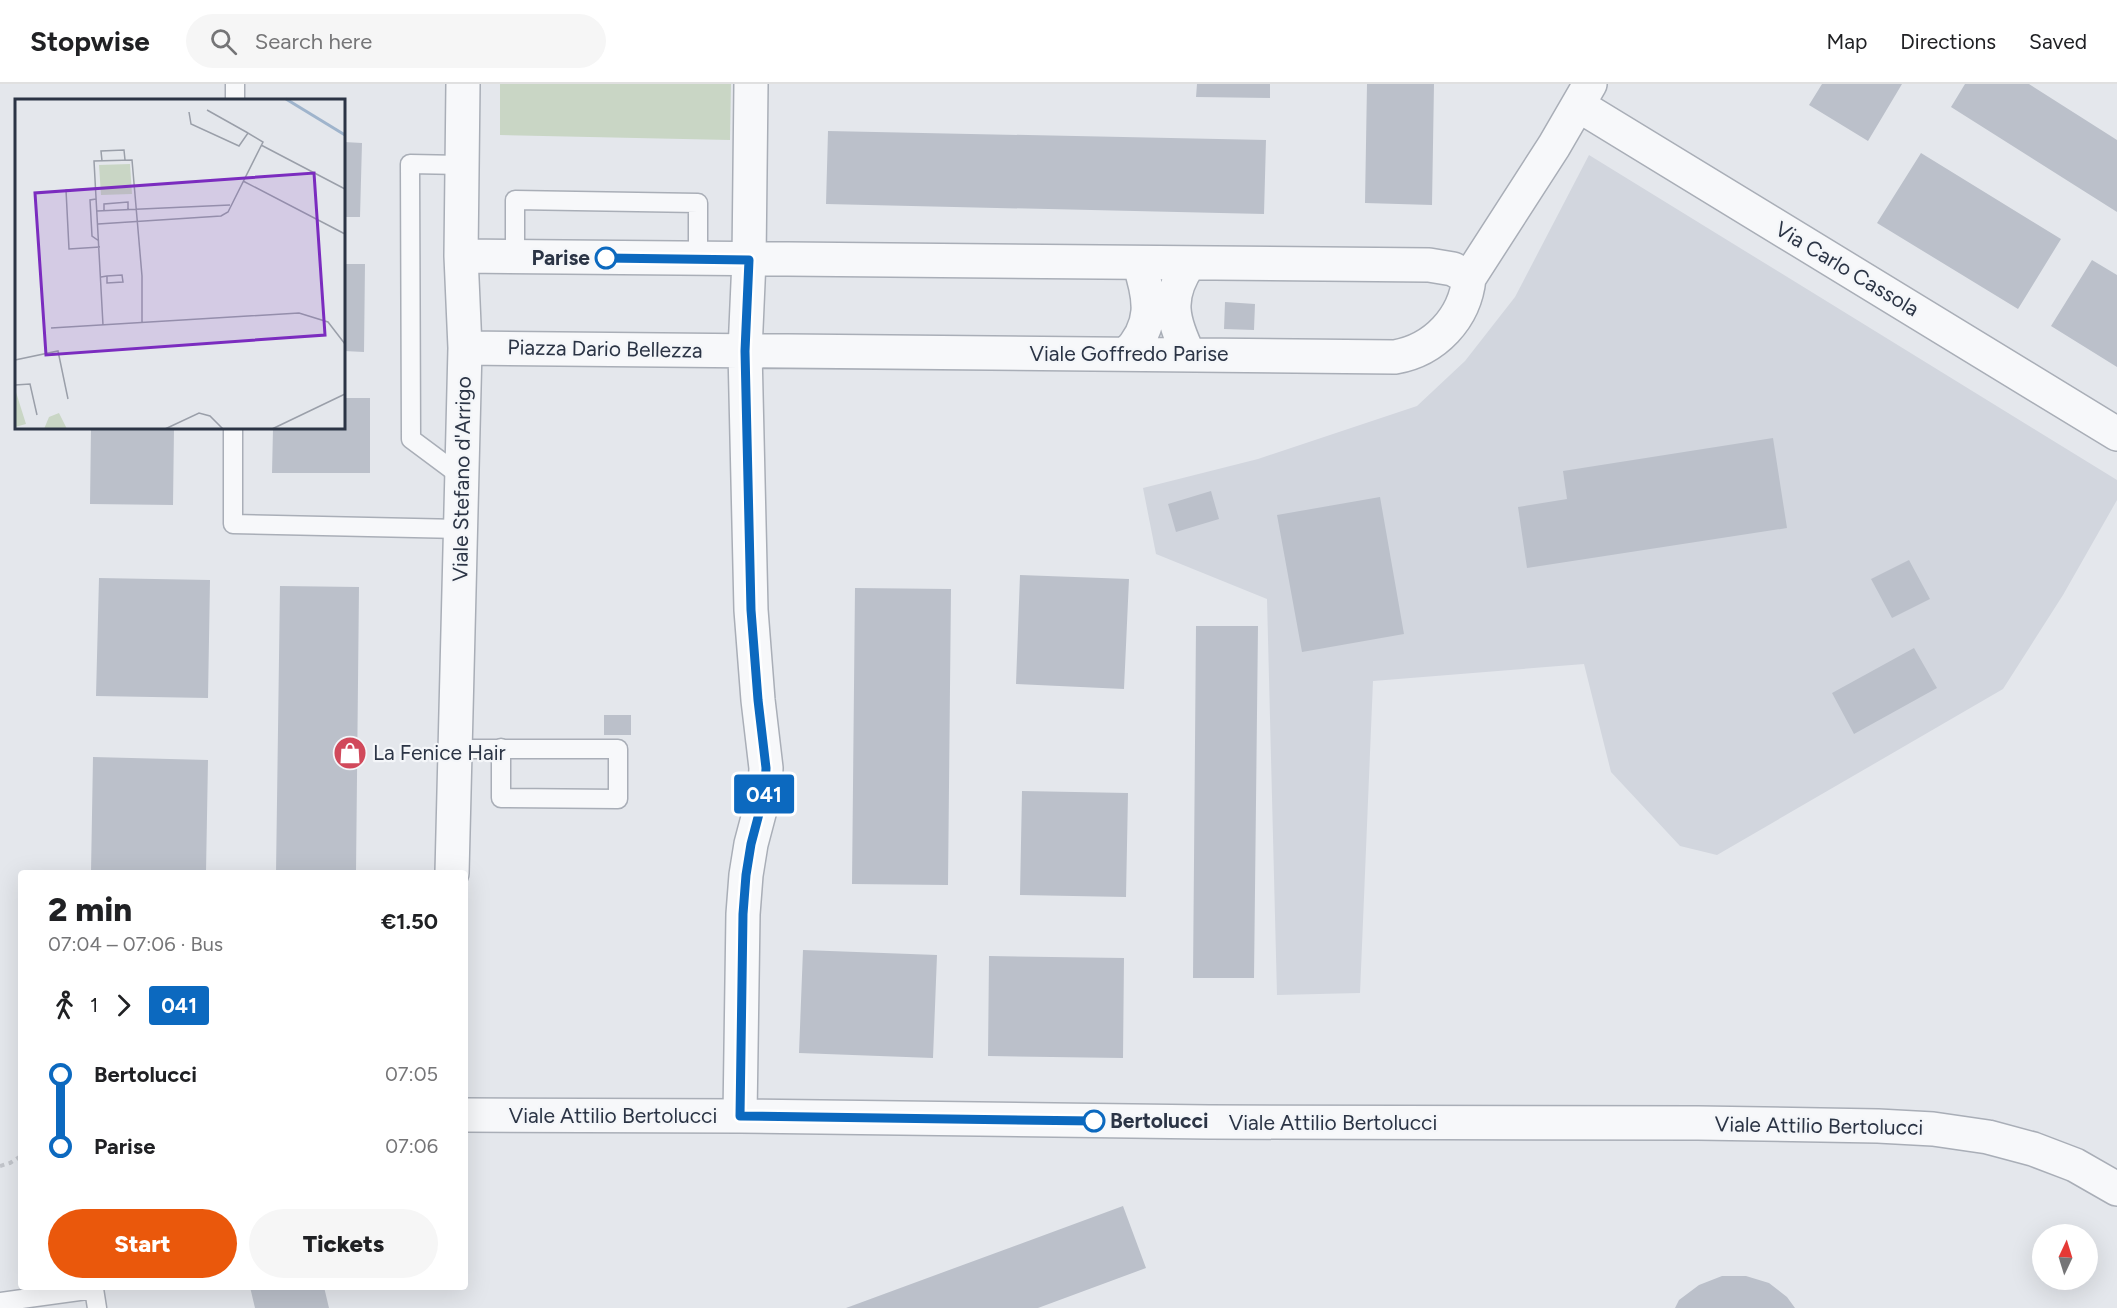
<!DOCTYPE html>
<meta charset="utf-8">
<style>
:root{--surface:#fff;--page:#f6f6f6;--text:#202124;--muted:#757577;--line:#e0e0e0;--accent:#ea580c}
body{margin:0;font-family:Figtree,sans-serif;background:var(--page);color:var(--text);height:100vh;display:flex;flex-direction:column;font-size:22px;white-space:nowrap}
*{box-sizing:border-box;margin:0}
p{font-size:20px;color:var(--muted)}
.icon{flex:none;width:33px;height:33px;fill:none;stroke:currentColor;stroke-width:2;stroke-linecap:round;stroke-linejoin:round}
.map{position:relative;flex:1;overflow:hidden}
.panel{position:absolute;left:18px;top:786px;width:450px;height:420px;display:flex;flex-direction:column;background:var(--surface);border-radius:6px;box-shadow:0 6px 24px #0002}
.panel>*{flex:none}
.badge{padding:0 12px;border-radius:4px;font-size:21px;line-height:39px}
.needle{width:39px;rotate:4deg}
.controls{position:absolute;left:2032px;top:1140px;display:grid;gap:12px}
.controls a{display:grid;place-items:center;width:66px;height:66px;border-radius:50%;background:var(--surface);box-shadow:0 6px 24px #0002;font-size:30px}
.map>.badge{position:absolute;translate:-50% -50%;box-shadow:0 0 0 3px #fff}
.legs{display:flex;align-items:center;gap:9px;height:66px;padding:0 30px;font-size:20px}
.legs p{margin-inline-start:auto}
.overview{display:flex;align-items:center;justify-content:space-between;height:102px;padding:0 30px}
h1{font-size:33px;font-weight:800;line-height:45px}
.button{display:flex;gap:12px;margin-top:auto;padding:12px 30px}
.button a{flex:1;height:69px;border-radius:36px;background:var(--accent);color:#fff;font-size:24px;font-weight:800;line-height:69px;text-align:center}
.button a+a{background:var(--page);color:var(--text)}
ul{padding:0 30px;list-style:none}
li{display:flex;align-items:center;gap:21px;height:72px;font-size:22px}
li i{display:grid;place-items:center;width:9px;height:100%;margin:0 8px;background:currentColor}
li i::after{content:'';width:15px;height:15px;margin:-8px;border:4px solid;border-radius:50%;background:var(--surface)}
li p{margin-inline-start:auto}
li:first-child i{background:linear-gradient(#0000 50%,currentColor 0)}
li:last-child i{background:linear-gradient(currentColor 50%,#0000 0)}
header{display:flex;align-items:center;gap:36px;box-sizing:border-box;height:84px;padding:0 30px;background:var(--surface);border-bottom:2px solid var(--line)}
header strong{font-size:28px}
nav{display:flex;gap:33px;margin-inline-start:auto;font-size:21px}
.search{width:420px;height:54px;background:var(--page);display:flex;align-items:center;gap:15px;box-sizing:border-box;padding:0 21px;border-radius:33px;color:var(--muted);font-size:22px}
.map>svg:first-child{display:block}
.built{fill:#d2d6de}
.green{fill:#c9d6c5}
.building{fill:#bbc0ca}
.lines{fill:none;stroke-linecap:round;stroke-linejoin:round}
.service-casing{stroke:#a9aeb7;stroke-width:21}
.minor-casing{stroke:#a9aeb7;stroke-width:36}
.path{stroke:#c2c5cb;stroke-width:4;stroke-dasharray:4.5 4.5;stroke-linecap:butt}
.service{stroke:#f7f8fa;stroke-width:18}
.minor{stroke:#f7f8fa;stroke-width:33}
.line-1-casing{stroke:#fff;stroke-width:14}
.line-1{stroke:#0c69bf;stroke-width:9}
.stop-1-dot{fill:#fff;stroke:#0c69bf;stroke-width:3}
.labels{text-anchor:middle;stroke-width:4.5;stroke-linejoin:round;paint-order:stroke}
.stop-label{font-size:21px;font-weight:bold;fill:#2b3445;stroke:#f4f6f9;text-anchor:end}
.street-label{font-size:21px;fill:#2b3445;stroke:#f4f6f9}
.poi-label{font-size:21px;fill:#2b3445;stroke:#f4f6f9;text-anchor:start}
.inset-river{fill:none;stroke:#9fb4cc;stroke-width:3}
.inset-road{fill:none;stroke:#9a9fa9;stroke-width:1.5}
.view{fill:#7b2cbf;fill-opacity:0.15;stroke:#7b2cbf;stroke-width:3}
.inset-edge{fill:none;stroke:#2b3445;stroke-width:3}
</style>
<header>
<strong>Stopwise</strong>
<div class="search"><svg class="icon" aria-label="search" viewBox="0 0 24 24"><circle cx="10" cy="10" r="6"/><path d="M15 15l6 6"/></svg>Search here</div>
<nav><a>Map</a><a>Directions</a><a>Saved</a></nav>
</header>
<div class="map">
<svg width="2117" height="1224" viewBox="0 0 2117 1224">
<rect width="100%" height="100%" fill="#e4e7ec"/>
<path class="built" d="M1589,71l528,325v20l-54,95 -60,94 -286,166 -37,-9 -69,-74 -27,-108 -211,17 -13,312 -83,2 -10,-396 -111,-45 -13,-66 115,-29 159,-53 48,-45 50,-64z"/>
<path class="green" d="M500,0h231l-1,56 -230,-5z"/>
<path class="building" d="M1197,0h73v14l-74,-1z
M1367,0h67l-2,121 -67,-2z
M1822,0h80l-34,57 -59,-36z
M1965,0h64l88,56v72l-166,-105z
M93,14h49v2h-49z
M828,47l438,9 -2,74 -438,-10z
M344,58l18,1 -2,74h-16z
M1921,69l140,86 -43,70 -141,-86z
M2092,176l25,15v92l-66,-41z
M344,180h21l-1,88 -20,-1z
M1225,218l30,2 -1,26 -30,-1z
M344,314h26v75h-98l1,-44 71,-1z
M91,344h83l-1,77 -83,-1z
M1773,354l14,90 -260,40 -9,-61 49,-8 -4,-28z
M1211,407l8,28 -43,13 -8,-28z
M1380,413l24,137 -102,18 -25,-137z
M1909,476l21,39 -38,19 -21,-39z
M1020,491l109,4 -5,110 -108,-5z
M99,494l111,2 -2,118 -112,-2z
M280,502l79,1 -3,286h-80z
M855,504l96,1 -3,296 -96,-1z
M1196,542h62l-4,352h-61z
M1914,564l23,40 -83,46 -22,-41z
M604,631h27v20h-27z
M93,673l115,3 -2,113h-115z
M1022,707l106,2 -2,104 -106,-2z
M803,866l134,5 -4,103 -134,-5z
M989,872l135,2 -1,100 -135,-2z
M1123,1122l23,62 -108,40h-192z
M1722,1192h24l23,7 18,14 8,11h-120l4,-8 20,-15z
M250,1203h74l5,21h-74z"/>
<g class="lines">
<defs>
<path id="service" d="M235,16v-16
M515,173v-57l183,3v56
M233,344v96l227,5
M462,393l-51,-38 -1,-275 52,1
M455,665h163v50l-117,-1v-50
M0,1218l94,-13 3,19"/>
<path id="minor" d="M1578,21l539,329
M461,172l968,9 24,4 16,9
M465,264l930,9c40,-7 70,-39 74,-79l85,-132 36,-62
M1127,270c28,-29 24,-55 12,-91
M1189,271c-17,-35 -23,-58 0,-91
M452,789l13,-525 -4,-92 2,-172
M465,1031l275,1 469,6 489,1 180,3 55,3 55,8 45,12 42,16 42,24
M740,1032l3,-202 3,-39 5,-31 14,-53 1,-23 -8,-68 -7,-90 -6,-259 4,-91 2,-176"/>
</defs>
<use href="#service" class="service-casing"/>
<use href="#minor" class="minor-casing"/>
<path class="path" d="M0,1082l10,-3 11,-7"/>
<use href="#service" class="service"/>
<use href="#minor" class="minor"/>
</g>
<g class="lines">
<defs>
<path id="line-1" d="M606,174l143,2 -4,91 6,259 7,90 8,68 -1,23 -14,53 -5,31 -3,39 -3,202 354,5"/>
</defs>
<use href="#line-1" class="line-1-casing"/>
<use href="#line-1" class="line-1"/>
</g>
<defs>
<symbol id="shop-disc" viewBox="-11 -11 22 22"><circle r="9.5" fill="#d1495b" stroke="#f4f6f9"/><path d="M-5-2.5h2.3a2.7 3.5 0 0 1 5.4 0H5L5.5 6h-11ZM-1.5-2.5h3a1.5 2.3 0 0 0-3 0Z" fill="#fff"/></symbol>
</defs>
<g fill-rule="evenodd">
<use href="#shop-disc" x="331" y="650" width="38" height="38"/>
</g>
<g class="stop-1-dot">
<circle cx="606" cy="174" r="10"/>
<circle cx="1094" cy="1037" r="10"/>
</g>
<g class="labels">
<g class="stop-label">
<text x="590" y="181">Parise</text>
<text x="1110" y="1044" text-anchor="start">Bertolucci</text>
</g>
<g class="street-label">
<text transform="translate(1847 185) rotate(31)" y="7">Via Carlo Cassola</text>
<text transform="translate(605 265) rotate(1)" y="7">Piazza Dario Bellezza</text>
<text x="1129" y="277">Viale Goffredo Parise</text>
<text transform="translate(462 395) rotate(-89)" y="7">Viale Stefano d'Arrigo</text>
<text x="613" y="1039">Viale Attilio Bertolucci</text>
<text x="1333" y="1046">Viale Attilio Bertolucci</text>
<text transform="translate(1819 1042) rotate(1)" y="7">Viale Attilio Bertolucci</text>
</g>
<g class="poi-label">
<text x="373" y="676">La Fenice Hair</text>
</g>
</g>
<g transform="translate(15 15)">
<rect width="330" height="330" fill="#e4e7ec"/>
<path d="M115,65l2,30 -31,1 -2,-30zM0,290l11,35 -11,3zM44,314l8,16h-23l5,-12z" fill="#c9d6c5"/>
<path class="inset-river" d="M271,0l59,36"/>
<path class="inset-road" d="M192,11l41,23M246,46l84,44M87,62l-1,-10 23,-1 1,10M228,82l102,53M75,90l-24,1 3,59 31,-2M81,100l-6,1 2,36 7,5M82,112l133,-6M89,112v-7l24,-2v8M83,125l123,-8 7,-4 35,-70 -15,-9 -9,13 -48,-22 -2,-12M86,178l6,-1 15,-1 1,7 -16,1v-7M88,226l-9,-164 38,-1 10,116v46M36,229l248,-15 29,9 17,22M0,261l43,-9 10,48M0,286l15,-1 7,31M150,330l34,-16 11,3 13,13M257,330l73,-35"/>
<path class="view" d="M299,74l11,162 -279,20 -11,-162z"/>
<rect width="330" height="330" class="inset-edge"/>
</g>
</svg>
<div class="controls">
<a><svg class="needle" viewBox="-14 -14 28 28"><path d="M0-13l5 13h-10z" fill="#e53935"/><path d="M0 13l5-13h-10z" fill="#757577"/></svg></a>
</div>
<b class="badge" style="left:764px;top:710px;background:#0c69bf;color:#fff">041</b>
<section class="panel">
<div class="overview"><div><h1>2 min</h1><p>07:04 – 07:06 · Bus</p></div><b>€1.50</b></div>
<div class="legs"><svg class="icon" aria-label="walk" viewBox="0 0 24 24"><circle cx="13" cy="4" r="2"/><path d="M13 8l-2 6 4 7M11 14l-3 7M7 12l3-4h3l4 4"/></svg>1<svg class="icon" aria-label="forward" viewBox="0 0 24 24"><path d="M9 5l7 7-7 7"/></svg><b class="badge" style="background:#0c69bf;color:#fff">041</b></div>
<ul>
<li><i style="color:#0c69bf"></i><b>Bertolucci</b><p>07:05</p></li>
<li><i style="color:#0c69bf"></i><b>Parise</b><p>07:06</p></li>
</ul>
<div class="button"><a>Start</a><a>Tickets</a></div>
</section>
</div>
